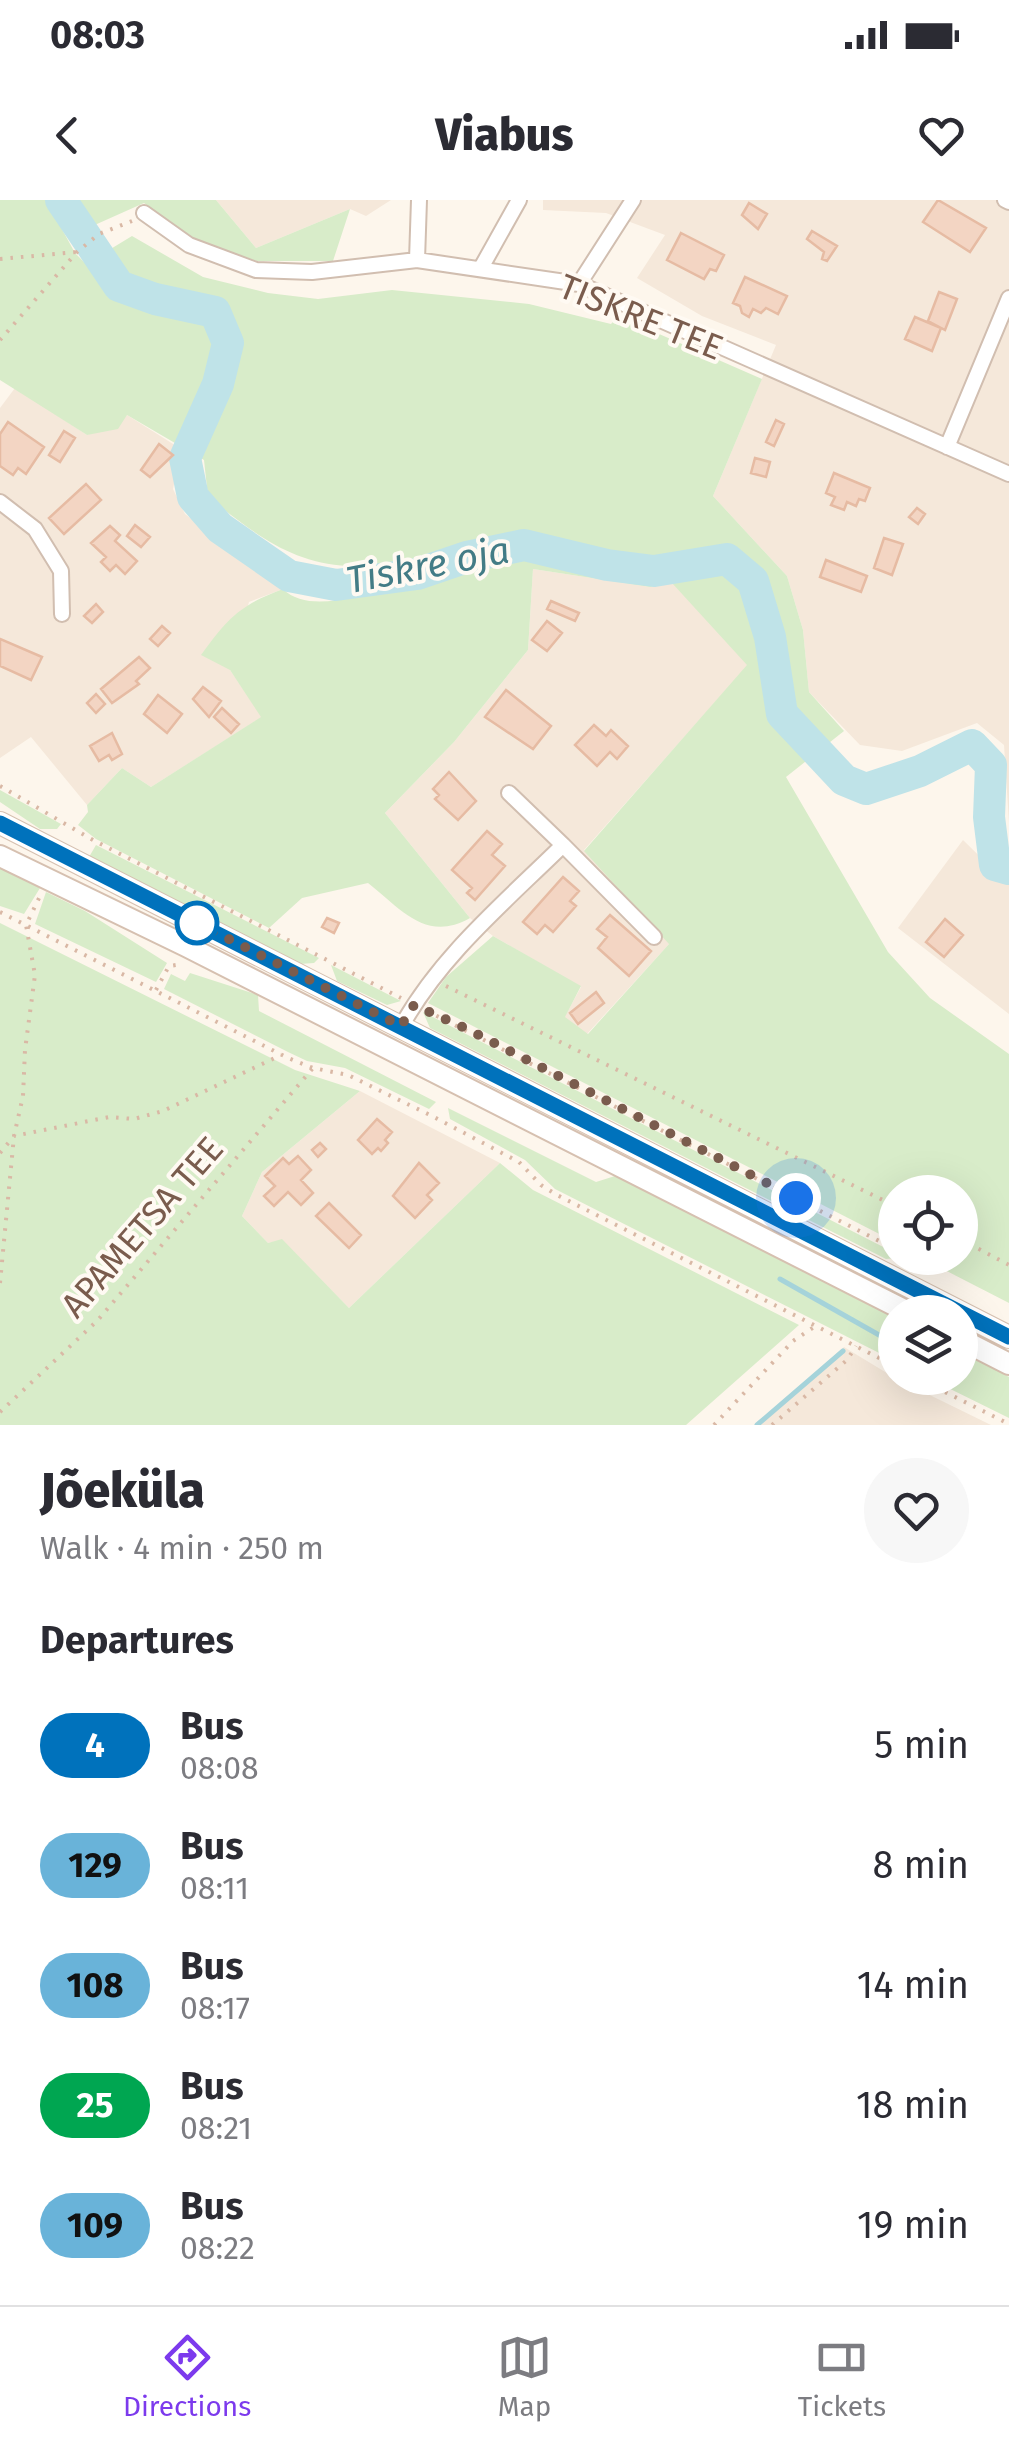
<!DOCTYPE html>
<meta charset="utf-8">
<style>
:root{--surface:#fff;--page:#f7f7f7;--text:#2b2b33;--muted:#7c7c81;--line:#e1e1e2;--accent:#7c3aed}
body{margin:0;font-family:"Fira Sans",sans-serif;background:var(--page);color:var(--text);height:100vh;display:flex;flex-direction:column;font-size:38px;white-space:nowrap}
*{box-sizing:border-box;margin:0}
p{font-size:32px;color:var(--muted)}
.icon{flex:none;width:55px;height:55px;fill:none;stroke:currentColor;stroke-width:2;stroke-linecap:round;stroke-linejoin:round}
.map{position:relative;height:1225px;overflow:hidden}
.panel{display:flex;flex-direction:column;background:var(--surface);flex:1}
.panel>*{flex:none}
.badge{padding:0 20px;border-radius:32px;font-size:35px;line-height:65px}
.buttons{position:absolute;left:878px;top:975px;display:grid;gap:20px}
.buttons a{display:grid;place-items:center;width:100px;height:100px;border-radius:50%;background:var(--surface);box-shadow:0 10px 40px #0002;font-size:50px}
.you{position:absolute;width:50px;height:50px;margin:-25px;border:8px solid #fff;border-radius:50%;background:#1a73e8;box-shadow:0 0 0 15px #1a73e833}
.map>.badge{position:absolute;translate:-50% -50%;box-shadow:0 0 0 5px #fff}
h2{padding:0 40px;font-size:38px;line-height:90px}
.round{display:grid;place-items:center;flex:none;width:105px;height:105px;border-radius:52px;background:var(--page)}
.overview{display:flex;align-items:center;justify-content:space-between;height:170px;padding:0 40px}
h1{font-size:48px;font-weight:800;line-height:75px}
ul{padding:0;list-style:none}
li{display:flex;align-items:center;gap:30px;height:120px;padding:0 40px}
li div{flex:1}
li b{display:block;font-size:38px}
li em{font-style:normal}
li .badge{min-width:110px;font-weight:700;text-align:center}
.status{display:flex;justify-content:space-between;align-items:center;height:70px;padding:0 50px;background:var(--surface);direction:ltr}
.status svg{height:28px;fill:currentColor}
header{display:flex;justify-content:space-between;align-items:center;height:130px;padding:0 40px;background:var(--surface);font-size:45px;font-weight:800}
.tab-bar{display:flex;justify-content:space-around;align-items:center;height:140px;border-top:2px solid var(--line);background:var(--surface);font-size:28px;color:var(--muted)}
.tab-bar a{display:grid;justify-items:center;gap:5px}
.tab-bar .active{color:var(--accent)}
.map>svg:first-child{display:block}
.residential{fill:#f5e8da}
.green{fill:#d8ecc9}
.lines{fill:none;stroke-linecap:round;stroke-linejoin:round}
.stream{stroke:#a5d3da;stroke-width:5}
.river{stroke:#bfe3e8;stroke-width:32}
.building{fill:#f3d5c3;stroke:#e6bba3;stroke-width:2.5}
.street-casing{stroke:#d1beb0;stroke-width:18}
.secondary-casing{stroke:#d6c0b0;stroke-width:24}
.path{stroke:#d9b8a5;stroke-width:4;stroke-dasharray:2.5 8;stroke-linecap:butt}
.street{stroke:#fff;stroke-width:14}
.secondary{stroke:#fff;stroke-width:20}
.line-casing{stroke:#fff;stroke-width:22}
.line{stroke:#0072bc;stroke-width:15}
.walk{stroke:#7a5c4d;stroke-width:10;stroke-dasharray:0 18}
.stop-dot{fill:#fff;stroke:#0072bc;stroke-width:5}
.labels{text-anchor:middle;stroke-width:8;stroke-linejoin:round;paint-order:stroke}
.street-label{font-size:35px;fill:#7a5c4d;stroke:#fffaf3}
.water-label{font-size:38px;font-style:italic;fill:#437c86;stroke:#fffaf3}
</style>
<div class="status"><b>08:03</b><svg viewBox="0 0 49 12"><path d="M0 12V9h3v3zM5 12V6h3v6zM10 12V3h3v9zM15 12V0h3v12zM26 1h20v11H26zM47 4h2v5h-2z"/></svg></div>
<header><svg class="icon" aria-label="back" viewBox="0 0 24 24"><path d="M15 5l-7 7 7 7"/></svg>Viabus<svg class="icon" aria-label="heart" viewBox="0 0 24 24"><path d="M12 20l-8-8c-3-5 5-10 8-4 3-6 11-1 8 4z"/></svg></header>
<div class="map">
<svg width="1009" height="1225" viewBox="0 0 1009 1225">
<rect width="100%" height="100%" fill="#fdf6ec"/>
<path class="residential" d="M216,0h175l-25,16 -16,-7 -94,39z
M543,0h466v622l-5,-77 -27,-22 -75,28 -42,-6 -51,-53 -6,-62 -16,-54 -74,-80 63,-151 -74,-29 -65,-38 28,-43 -59,-22 -63,-3z
M15,188l72,47 40,-20 54,34 -8,40 12,25 98,75 -34,13 -19,68 32,47 -111,70 -29,-19 -35,37 -56,-68 -31,21v-350z
M533,369l117,18 22,-5 76,83 -164,185 86,93 -83,91 -23,-16 17,-31 -88,-51 -23,-18 -85,-105 69,-71 74,-92z
M963,640l46,45v129l-111,-86z
M360,891l140,72 -151,145 -67,-68 -14,3 -26,-27 20,-44z
M844,1147l51,31 96,47h-235z"/>
<path class="green" d="M0,0h46l29,53 11,11 46,-28 71,41 65,16 50,6 74,-9 137,14 82,20 7,-8 144,63 -49,117 74,80 16,54 6,62 35,39 -58,46 102,175 42,46 79,56v249l-72,-37 -4,-8h27v-66h-65v50l-467,-239 18,-26 47,-41 88,50 -16,31 23,17 81,-90 -85,-93 163,-186 -75,-82 -22,4 -117,-18 -5,81 -74,92 -69,71 85,105c-44,25 -69,-9 -102,-35l-66,15 -33,30 -173,-89 -18,-14 10,-13 -1,-7 35,-37 29,19 110,-70 -31,-47 -29,-15c27,-37 39,-50 82,-66 24,24 72,7 101,2l18,-29c-17,0 -36,5 -54,4 -59,-3 -95,-34 -140,-69l-4,-37 -77,-45 -9,14 -31,6 -87,-55z
M77,0h139l40,48 94,-39 -17,52h-76l-63,-20 -50,-38 -56,25z
M0,590l61,34 -4,5h-17l-40,-27z
M96,645l223,113 -5,5 -14,1 -211,-107z
M0,668l40,20 -16,26 -24,-8z
M46,692l39,19 82,52 -11,19 -121,-58z
M0,723l295,147 65,21 -98,81 -20,44 26,27 14,-4 67,69 151,-145 33,27 266,135 -113,100h-686z
M331,765l70,36 -14,4 -50,-24z
M190,773l68,22 1,16 177,91 -7,7 -84,-41 -38,-7 -19,-9 -124,-63 7,-15 14,7z
M423,812l472,241 1,5 -10,1 -456,-231z
M448,908l148,74 19,-6 280,141v44l-340,-172 -30,-29 -75,-41z
M960,1151l49,26v41l-81,-40h32z"/>
<g class="lines">
<path class="stream" d="M780,1079l115,65
M757,1225l86,-74"/>
<path class="river" d="M61,0l58,86 36,13 60,13 13,31 -10,41 -33,74 8,39 27,31 69,48 47,9 81,-11 50,-17 57,-12 83,20 47,6 73,-12 26,22 17,56 12,77 62,66 22,9 54,-18 52,-26 19,20 -2,52 6,48 14,4"/>
</g>
<path class="building" d="M938,0l48,28 -16,24 -47,-30z
M749,3l18,11 -9,15 -16,-14z
M812,31l25,15 -10,15 -5,-2 2,-7 -17,-13z
M681,33l43,22 -8,16 -6,-2 -6,10 -37,-19z
M745,77l42,19 -9,18 -12,-6 -5,5 -8,-4 -4,8 -7,-4 -2,-7 -7,-3z
M939,92l18,7 -12,31 -17,-9z
M915,117l26,11 -9,23 -27,-12z
M776,220l8,4 -10,22 -8,-4z
M8,222l36,25 -18,27 -8,-6 -5,7 -13,-9v-32z
M64,231l11,7 -15,24 -11,-7z
M159,244l14,11 -23,22 -9,-7z
M755,258l15,4 -4,15 -15,-4z
M834,273l36,15 -5,13 -6,-2 -3,7 -9,-4 -3,8 -13,-5 4,-8 -9,-4z
M86,284l15,16 -37,34 -15,-16z
M917,308l8,6 -7,10 -9,-7z
M135,325l15,12 -9,10 -14,-11z
M110,326l10,9 -5,6 22,20 -12,13 -9,-9 -6,6 -9,-9 5,-5 -15,-14z
M884,338l19,6 -11,31 -18,-7z
M826,360l41,16 -6,16 -41,-15z
M551,401l28,12 -4,8 -28,-12z
M96,404l7,8 -11,11 -8,-7z
M547,421l15,12 -15,18 -15,-11z
M162,426l8,7 -12,13 -8,-7z
M0,439l42,18 -11,23 -31,-14z
M139,457l11,11 -14,13 3,3 -27,19 -11,-14z
M203,487l18,14 -12,16 -16,-18z
M506,490l45,36 -18,23 -48,-32z
M96,494l9,10 -9,9 -9,-10z
M158,495l24,19 -15,19 -23,-19z
M222,508l17,16 -8,9 -17,-16z
M594,525l12,11 5,-6 17,16 -11,13 -7,-7 -13,14 -22,-21z
M112,533l10,21 -10,6 -3,-5 -10,6 -9,-15z
M449,572l27,29 -18,19 -23,-21 4,-4 -6,-6z
M487,631l15,13 -10,11 13,11 -30,34 -8,-7 5,-5 -20,-18z
M563,677l16,14 -9,10 6,5 -23,26 -8,-7 -8,9 -14,-12z
M610,715l41,36 -22,25 -31,-28 9,-11 -10,-8z
M327,718l12,5 -5,10 -12,-6z
M945,719l18,16 -19,22 -18,-15z
M596,792l8,11 -26,21 -8,-11z
M377,919l15,13 -7,8 3,3 -7,8 -3,-3 -6,6 -14,-14z
M320,943l6,6 -8,8 -6,-7z
M298,956l13,14 -10,10 12,13 -12,12 -13,-13 -14,14 -10,-10 11,-10 -10,-10 18,-18 6,6z
M419,963l20,20 -12,12 5,5 -17,18 -22,-22z
M329,1003l32,32 -12,13 -33,-32z"/>
<g class="lines">
<defs>
<path id="street" d="M1005,0l4,2
M144,13l45,32 67,25 56,2 105,-12 162,24 430,190
M417,60l2,-60
M481,68l38,-68
M579,84l54,-84
M947,247l62,-149
M0,302l35,27 26,42 1,43
M563,645l91,92
M401,827c39,-71 105,-126 162,-182l-54,-52"/>
<path id="secondary" d="M0,623l1009,514
M0,656l186,90 722,366
M960,1139l49,25"/>
</defs>
<use href="#street" class="street-casing"/>
<use href="#secondary" class="secondary-casing"/>
<path class="path" d="M0,59l77,-7
M0,140l77,-88 22,-18 33,-13
M0,586l93,54 308,158
M0,712l288,146 25,10 35,7 84,41 87,46 22,23 16,10 338,171
M446,786l449,220
M156,790l13,-24 7,-1
M427,811l468,238
M0,953l14,-17 95,-19 25,2 29,-8 118,-56
M960,1039l49,26
M0,1083l14,-147 9,-40 2,-46 10,-75 -9,-50 15,-31
M917,1178l92,46
M0,1212l97,-91 216,-253
M714,1225l79,-84 21,-14
M772,1225l75,-65 9,-14"/>
<use href="#street" class="street"/>
<use href="#secondary" class="secondary"/>
</g>
<g class="lines">
<defs>
<path id="line" d="M0,623l1009,514"/>
</defs>
<use href="#line" class="line-casing"/>
<use href="#line" class="line"/>
<path class="walk" d="M197,723l204,103 13,-21 53,24 329,169"/>
</g>
<circle class="stop-dot" cx="197" cy="723" r="20"/>
<g class="labels">
<g class="street-label">
<text transform="translate(641 117) rotate(22)" y="12">TISKRE TEE</text>
<text transform="translate(142 1027) rotate(-49)" y="12">APAMETSA TEE</text>
</g>
<g class="water-label">
<text transform="translate(428 365) rotate(-11)" y="13">Tiskre oja</text>
</g>
</g>
</svg>
<div class="buttons">
<a><svg class="icon" aria-label="locate" viewBox="0 0 24 24"><circle cx="12" cy="12" r="6"/><path d="M12 2v4M12 18v4M2 12h4M18 12h4"/></svg></a>
<a><svg class="icon" aria-label="layers" viewBox="0 0 24 24"><path d="M12 4l9 5-9 5-9-5zM3 14l9 5 9-5"/></svg></a>
</div>
<div class="you" style="left:796px;top:998px"></div>
</div>
<section class="panel">
<div class="overview"><div><h1>Jõeküla</h1><p>Walk · 4 min · 250 m</p></div><a class="round"><svg class="icon" aria-label="heart" viewBox="0 0 24 24"><path d="M12 20l-8-8c-3-5 5-10 8-4 3-6 11-1 8 4z"/></svg></a></div>
<h2>Departures</h2>
<ul>
<li><span class="badge" style="background:#0072bc;color:#fff">4</span><div><b>Bus</b><p>08:08</p></div><em>5 min</em></li>
<li><span class="badge" style="background:#69b3d9;color:#111">129</span><div><b>Bus</b><p>08:11</p></div><em>8 min</em></li>
<li><span class="badge" style="background:#69b3d9;color:#111">108</span><div><b>Bus</b><p>08:17</p></div><em>14 min</em></li>
<li><span class="badge" style="background:#00a651;color:#fff">25</span><div><b>Bus</b><p>08:21</p></div><em>18 min</em></li>
<li><span class="badge" style="background:#69b3d9;color:#111">109</span><div><b>Bus</b><p>08:22</p></div><em>19 min</em></li>
</ul>
</section>
<nav class="tab-bar">
<a class="active"><svg class="icon" aria-label="directions" viewBox="0 0 24 24"><path d="M12 3l9 9-9 9-9-9zM9 14v-3h6M13 9l2 2-2 2"/></svg>Directions</a>
<a><svg class="icon" aria-label="map" viewBox="0 0 24 24"><path d="M3 6l6-2 6 2 6-2v14l-6 2-6-2-6 2zM9 4v14M15 6v14"/></svg>Map</a>
<a><svg class="icon" aria-label="tickets" viewBox="0 0 24 24"><path d="M3 7h18v10H3zM15 7v10"/></svg>Tickets</a>
</nav>
